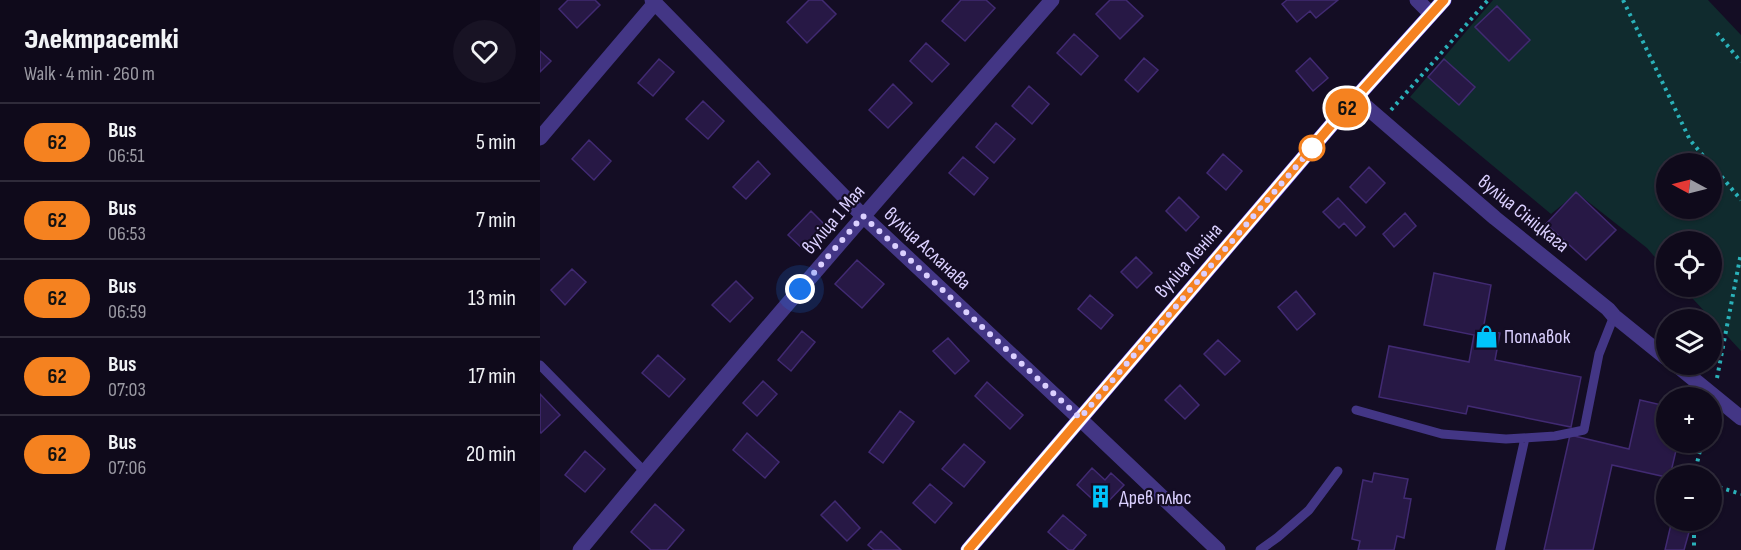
<!DOCTYPE html>
<meta charset="utf-8">
<style>
:root{--surface:#0f0a1b;--page:#181324;--text:#f1f3f6;--muted:#9b9aa3;--line:#2f2b3a}
body{margin:0;font-family:"Sofia Sans Condensed",sans-serif;background:var(--page);color:var(--text);height:100vh;display:flex;flex-direction:column;font-size:22px;white-space:nowrap}
*{box-sizing:border-box;margin:0}
p{font-size:20px;color:var(--muted)}
.icon{flex:none;width:33px;height:33px;fill:none;stroke:currentColor;stroke-width:2;stroke-linecap:round;stroke-linejoin:round}
.map{position:relative;flex:1;overflow:hidden}
.side{display:flex;flex-direction:column;background:var(--surface);width:540px}
.side>*{flex:none}
.badge{padding:0 12px;border-radius:20px;font-size:21px;line-height:39px}
.needle{width:39px;rotate:277deg}
.tools{position:absolute;left:1116px;top:153px;display:grid;gap:12px}
.tools a{display:grid;place-items:center;width:66px;height:66px;border-radius:50%;background:var(--surface);box-shadow:0 2px 4px #0004,0 0 0 2px var(--line);font-size:30px}
.you{position:absolute;width:30px;height:30px;margin:-15px;border:4px solid #fff;border-radius:50%;background:#1a73e8;box-shadow:0 0 0 9px #1a73e833}
.map>.badge{position:absolute;translate:-50% -50%;box-shadow:0 0 0 3px #fff}
.round{display:grid;place-items:center;flex:none;width:63px;height:63px;border-radius:32px;background:var(--page)}
.summary{display:flex;align-items:center;justify-content:space-between;height:102px;padding:0 24px}
h1{font-size:28px;font-weight:800;line-height:45px}
ul{padding:0;list-style:none}
li{display:flex;align-items:center;gap:18px;height:78px;padding:0 24px;border-top:2px solid var(--line)}
li div{flex:1}
li b{display:block;font-size:22px}
li em{font-style:normal}
li .badge{min-width:66px;font-weight:700;text-align:center}
main{display:flex;flex:1;min-height:0}
.map>svg:first-child{display:block}
.green{fill:#102b2e;fill-rule:evenodd}
.building{fill:#271845;stroke:#412a72;stroke-width:1.5}
.lines{fill:none;stroke-linecap:round;stroke-linejoin:round}
.path{stroke:#2ab1b9;stroke-width:4;stroke-dasharray:3 4.5;stroke-linecap:butt}
.service{stroke:#433685;stroke-width:9}
.minor{stroke:#433685;stroke-width:15}
.secondary{stroke:#7d67ff;stroke-width:15}
.line-casing{stroke:#fff;stroke-width:14}
.line{stroke:#f58220;stroke-width:9}
.walk{stroke:#dbd0ff;stroke-width:6;stroke-dasharray:0 10.8}
.stop-dot{fill:#fff;stroke:#f58220;stroke-width:3}
.labels{text-anchor:middle;stroke-width:4.5;stroke-linejoin:round;paint-order:stroke}
.street-label{font-size:20px;fill:#dbd0ff;stroke:#140d24}
.poi-label{font-size:20px;fill:#dbd0ff;stroke:#140d24;text-anchor:start}
</style>
<main>
<section class="side">
<div class="summary"><div><h1>Электрасеткі</h1><p>Walk · 4 min · 260 m</p></div><a class="round"><svg class="icon" aria-label="heart" viewBox="0 0 24 24"><path d="M12 20l-8-8c-3-5 5-10 8-4 3-6 11-1 8 4z"/></svg></a></div>
<ul>
<li><span class="badge" style="background:#f58220;color:#111">62</span><div><b>Bus</b><p>06:51</p></div><em>5 min</em></li>
<li><span class="badge" style="background:#f58220;color:#111">62</span><div><b>Bus</b><p>06:53</p></div><em>7 min</em></li>
<li><span class="badge" style="background:#f58220;color:#111">62</span><div><b>Bus</b><p>06:59</p></div><em>13 min</em></li>
<li><span class="badge" style="background:#f58220;color:#111">62</span><div><b>Bus</b><p>07:03</p></div><em>17 min</em></li>
<li><span class="badge" style="background:#f58220;color:#111">62</span><div><b>Bus</b><p>07:06</p></div><em>20 min</em></li>
</ul>
</section>
<div class="map">
<svg width="1201" height="550" viewBox="0 0 1201 550">
<rect width="100%" height="100%" fill="#140d24"/>
<path class="green" d="M953,0h215l33,35v316l-59,-64 30,-1v-44h-46v28l-19,-22 -70,-55 -26,21 -141,-117zM1126,164h46v44h-46z"/>
<path class="building" d="M28,0h27l5,5 -23,23 -18,-19z
M269,0h13l14,14 -29,29 -20,-21z
M421,0h25l9,8 -30,33 -23,-20z
M570,0h16l17,16 -23,23 -24,-25z
M747,0h51l-22,18 -6,-7 -13,11 -15,-18z
M957,6l33,34 -21,21 -34,-34z
M534,34l24,22 -17,19 -24,-22z
M386,43l23,21 -17,18 -22,-21z
M0,51l11,10 -11,11z
M604,58l14,12 -20,22 -13,-12z
M770,58l18,20 -15,13 -17,-20z
M119,59l15,13 -21,24 -15,-13z
M904,59l31,28 -16,18 -31,-28z
M353,84l19,19 -24,25 -19,-18z
M489,86l20,18 -17,20 -20,-18z
M163,101l21,20 -16,18 -22,-20z
M456,123l19,16 -21,24 -18,-16z
M49,140l22,21 -17,19 -22,-21z
M683,154l19,17 -16,19 -19,-17z
M423,157l25,21 -14,17 -25,-22z
M218,161l12,13 -24,25 -13,-12z
M829,167l16,16 -19,20 -16,-16z
M1036,192l40,38 -30,30 -40,-36z
M639,197l20,20 -13,14 -20,-20z
M798,198l27,29 -9,9 -12,-13 -5,5 -16,-16z
M271,211l14,14 -22,24 -15,-14z
M865,213l11,13 -22,21 -11,-13z
M596,257l16,16 -15,15 -16,-16z
M317,260l27,24 -22,24 -27,-24z
M32,269l14,13 -21,23 -14,-15z
M894,273l57,12 -8,45 17,3 -5,27 86,17 -10,50 -103,-21 -2,8 -87,-17 10,-51 80,16 5,-27 -50,-10z
M196,281l17,17 -23,24 -18,-17z
M756,291l19,23 -18,16 -19,-23z
M550,295l23,20 -12,14 -23,-20z
M262,331l13,11 -24,29 -13,-11z
M408,338l21,23 -14,13 -22,-23z
M678,340l22,21 -15,14 -21,-21z
M118,355l27,24 -16,18 -27,-24z
M223,381l14,13 -20,22 -14,-13z
M447,382l36,33 -13,14 -35,-33z
M640,385l19,20 -14,14 -20,-19z
M0,394l20,21 -19,18 -1,-2z
M1100,400l26,6v36h12l-8,34h-4v1l-54,-12 -19,85h-49l26,-115 59,14z
M360,411l14,11 -31,41 -14,-11z
M207,433l32,29 -14,16 -32,-28z
M424,444l21,18 -21,25 -22,-18z
M45,451l20,18 -20,23 -20,-17z
M552,468l13,12 6,-7 13,12 -22,23 -25,-23z
M834,473l34,6 -4,19 7,1 -7,39 -7,-2 -3,14h-36l2,-9 -8,-2 11,-59 9,2z
M390,484l22,19 -17,20 -22,-20z
M295,501l25,27 -13,13 -26,-26z
M115,504l29,26 -17,20h-16l-20,-18z
M523,515l23,20 -13,15h-4l-21,-18z
M1132,520h16l3,5 -7,25h-19z
M341,531l20,19h-27l-6,-5z"/>
<g class="lines">
<path class="path" d="M1083,0l67,140 20,24
M1177,33l24,29
M851,110l97,-110
M1172,165l29,35
M1177,378l24,-125
M1154,476l8,-34
M1172,485l29,9
M1154,520v30"/>
<path class="service" d="M0,365l105,107
M816,410l86,24 64,5 49,-3 29,-6 15,-76 15,-38
M720,550l18,-13 31,-27 29,-39
M960,550l25,-112"/>
<path class="minor" d="M112,0l211,216 216,202 139,132
M877,0l14,14
M816,98l139,120 113,91 6,7 52,42
M0,138l115,-135
M1135,364l66,54
M40,550c154,-187 313,-368 472,-550"/>
<path class="secondary" d="M428,550l366,-428 110,-122"/>
</g>
<g class="lines">
<defs>
<path id="line" d="M428,550l366,-428 110,-122"/>
</defs>
<use href="#line" class="line-casing"/>
<use href="#line" class="line"/>
<path class="walk" d="M260,289l63,-73 217,202 239,-278 -7,8"/>
</g>
<defs>
<symbol id="shop-bare" viewBox="-9 -9 18 18"><path d="M-5-2.5h2.3a2.7 3.5 0 0 1 5.4 0H5L5.5 6h-11ZM-1.5-2.5h3a1.5 2.3 0 0 0-3 0Z" fill="#00c4fb" stroke="#140d24" stroke-width="2.5" paint-order="stroke"/></symbol>
<symbol id="building-bare" viewBox="-9 -9 18 18"><path d="M-4-6H4V6H1V3H-1V6H-4ZM-2.5-4.3h1.7v1.8h-1.7ZM.8-4.3h1.7v1.8H.8ZM-2.5-1h1.7V.8h-1.7ZM.8-1h1.7V.8H.8Z" fill="#00c4fb" stroke="#140d24" stroke-width="2.5" paint-order="stroke"/></symbol>
</defs>
<g fill-rule="evenodd">
<use href="#shop-bare" x="930" y="320" width="33" height="33"/>
<use href="#building-bare" x="544" y="480" width="33" height="33"/>
</g>
<circle class="stop-dot" cx="772" cy="148" r="12"/>
<g class="labels">
<g class="street-label">
<text transform="translate(984 213) rotate(39)" y="7">вуліца Сініцкага</text>
<text transform="translate(293 219) rotate(-49)" y="7">вуліца 1 Мая</text>
<text transform="translate(388 248) rotate(43)" y="7">вуліца Асланава</text>
<text transform="translate(648 260) rotate(-49)" y="7">вуліца Леніна</text>
</g>
<g class="poi-label">
<text x="964" y="343">Поплавок</text>
<text x="579" y="504">Древ плюс</text>
</g>
</g>
</svg>
<div class="tools">
<a><svg class="needle" viewBox="-14 -14 28 28"><path d="M0-13l5 13h-10z" fill="#e53935"/><path d="M0 13l5-13h-10z" fill="#9b9aa3"/></svg></a>
<a><svg class="icon" aria-label="locate" viewBox="0 0 24 24"><circle cx="12" cy="12" r="6"/><path d="M12 2v4M12 18v4M2 12h4M18 12h4"/></svg></a>
<a><svg class="icon" aria-label="layers" viewBox="0 0 24 24"><path d="M12 4l9 5-9 5-9-5zM3 14l9 5 9-5"/></svg></a>
<a>+</a>
<a>−</a>
</div>
<div class="you" style="left:260px;top:289px"></div>
<b class="badge" style="left:807px;top:108px;background:#f58220;color:#111">62</b>
</div>
</main>
